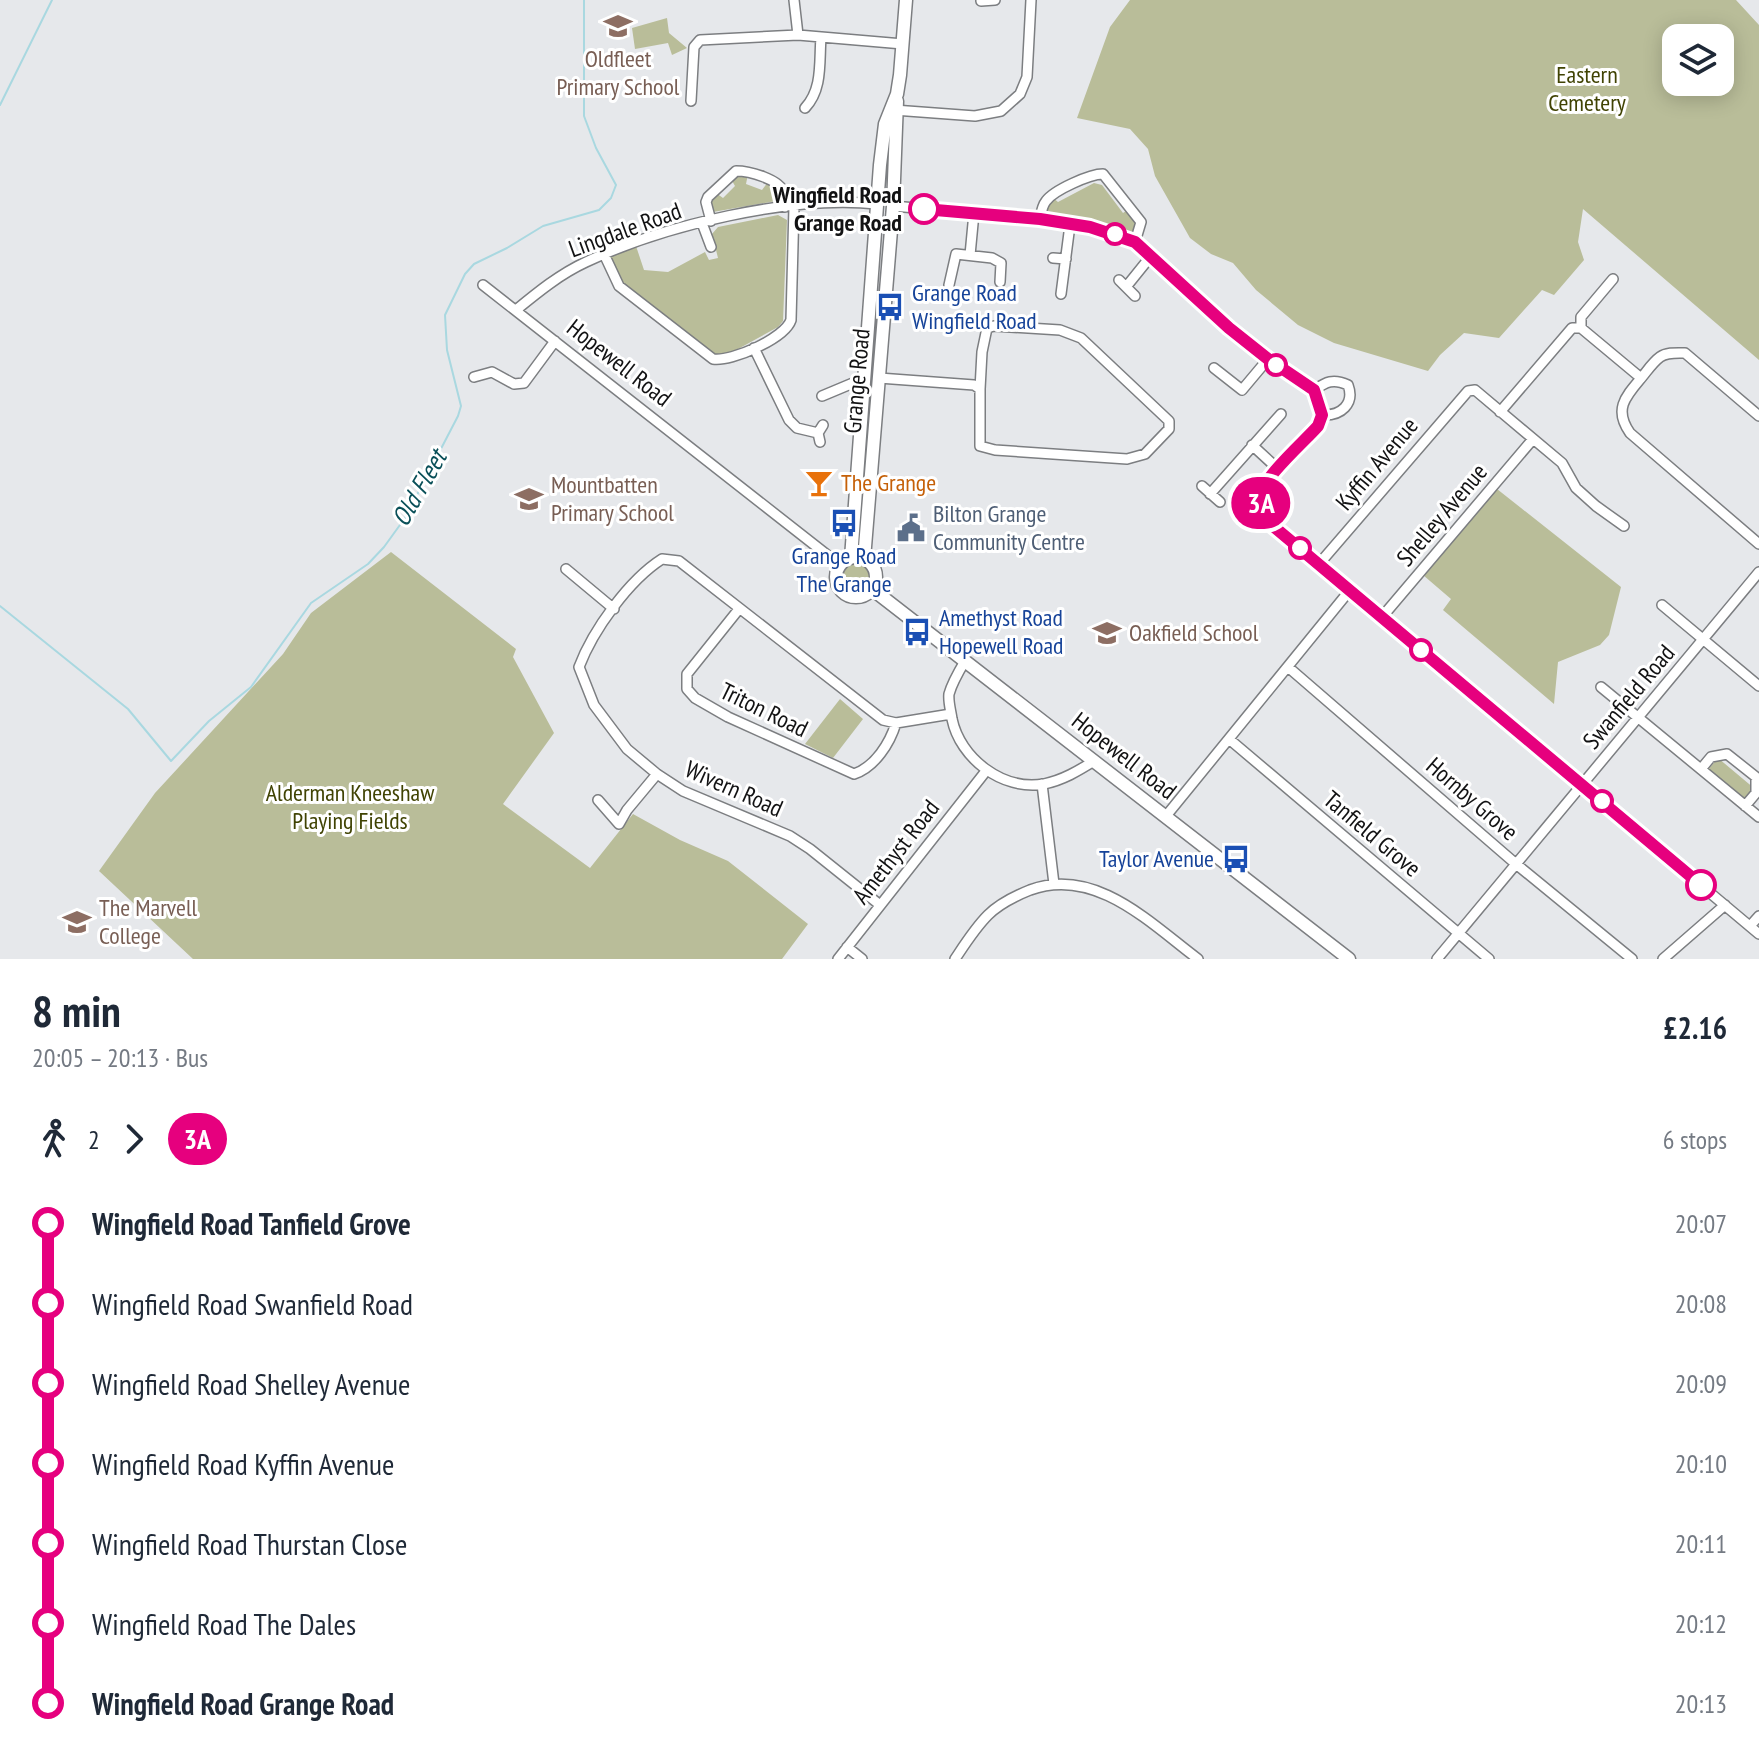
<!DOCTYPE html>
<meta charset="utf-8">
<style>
:root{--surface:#fff;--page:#f6f6f7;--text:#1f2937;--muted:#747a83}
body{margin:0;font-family:"PT Sans Narrow",sans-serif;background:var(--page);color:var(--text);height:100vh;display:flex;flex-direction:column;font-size:30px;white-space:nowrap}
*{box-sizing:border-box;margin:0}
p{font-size:26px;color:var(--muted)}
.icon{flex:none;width:44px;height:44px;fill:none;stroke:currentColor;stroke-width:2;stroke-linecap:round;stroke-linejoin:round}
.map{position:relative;height:959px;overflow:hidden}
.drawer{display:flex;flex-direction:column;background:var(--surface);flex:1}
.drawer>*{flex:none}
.badge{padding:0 16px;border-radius:26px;font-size:28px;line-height:52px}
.fabs{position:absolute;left:1662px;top:24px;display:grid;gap:16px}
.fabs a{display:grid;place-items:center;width:72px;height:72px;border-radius:16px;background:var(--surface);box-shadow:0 4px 20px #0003;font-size:40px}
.map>.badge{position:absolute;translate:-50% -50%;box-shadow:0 0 0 4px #fff}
.legs{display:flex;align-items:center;gap:12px;height:88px;padding:0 32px;font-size:26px}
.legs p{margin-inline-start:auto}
.summary{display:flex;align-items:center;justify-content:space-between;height:136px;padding:0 32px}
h1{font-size:44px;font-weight:800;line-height:60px}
ul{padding:0 32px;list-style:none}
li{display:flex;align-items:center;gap:28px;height:80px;font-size:30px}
li i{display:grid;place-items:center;width:12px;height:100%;margin:0 10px;background:currentColor}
li i::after{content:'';width:20px;height:20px;margin:-10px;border:6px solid;border-radius:50%;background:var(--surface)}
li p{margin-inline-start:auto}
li:first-child i{background:linear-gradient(#0000 50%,currentColor 0)}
li:last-child i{background:linear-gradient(currentColor 50%,#0000 0)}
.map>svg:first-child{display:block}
.green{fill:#b9bd99;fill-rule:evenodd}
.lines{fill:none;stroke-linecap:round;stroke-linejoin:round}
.stream{stroke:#a9d8e0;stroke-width:2}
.street-casing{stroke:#7c7e81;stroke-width:12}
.secondary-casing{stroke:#7c7e81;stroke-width:15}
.street{stroke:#fff;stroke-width:9}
.secondary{stroke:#fff;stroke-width:12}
.line-1-casing{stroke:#fff;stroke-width:18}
.line-1{stroke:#e6007e;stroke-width:12}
.stop-1-dot{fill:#fff;stroke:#e6007e;stroke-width:4}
.labels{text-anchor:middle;stroke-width:6;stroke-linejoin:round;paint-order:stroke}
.education-label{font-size:24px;fill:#785e54;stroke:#fff;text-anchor:start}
.park-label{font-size:24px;fill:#404303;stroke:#fff}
.stop-label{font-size:24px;font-weight:bold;fill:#121213;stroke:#fff;text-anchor:end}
.street-label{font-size:24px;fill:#121213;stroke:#fff}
.transit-label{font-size:24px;fill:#164399;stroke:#fff;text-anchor:start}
.food-label{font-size:24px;fill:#c56008;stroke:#fff;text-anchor:start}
.service-label{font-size:24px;fill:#4e5e75;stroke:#fff;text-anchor:start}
.water-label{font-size:26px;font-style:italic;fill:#094f58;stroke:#fff}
</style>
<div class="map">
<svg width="1759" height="959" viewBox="0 0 1759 959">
<rect width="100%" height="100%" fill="#e6e8eb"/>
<path class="green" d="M1130,0h606l23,25v335l-176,-151 -5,33 6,18 -30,35 -12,-5 -43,48 -35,-5 -24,22 -12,16 -94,-28 -36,-18 -42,-35 -23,-27 -22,-9 -21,-16 -35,-62 -7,-27 -18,-20 -53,-11 33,-91zM1676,38h44v44h-44z
M667,18l2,15 18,15 -15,7 -4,-12 -33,6 -3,-21z
M748,174l-2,10 16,6 6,-8 7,4 5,9 -4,6 -63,11 -3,-2v-11l6,-6 7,5 12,-12 -4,-7 1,-3z
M1094,183l8,2 21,28 6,-4 7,10 -3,14 -3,1 -28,-12 -56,-9 1,-9 5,-7 6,5z
M778,215l9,5 -4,101 -5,6 -51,28h-14l-92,-71 -15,-28 30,-10 8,24 24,2 37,-20 4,8 9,-2 -6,-24 6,-7z
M1497,489l124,98 -12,48 -9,10 -42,17 -4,42 -111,-94 8,-11 -28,-24z
M391,552l125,97 -3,8 41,76 -51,71 87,64 43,-54 47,26 48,21 80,63 -26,35h-589l-94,-88 56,-78 128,-139 28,-41z
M842 578a14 14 0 1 1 28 0a14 14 0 1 1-28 0Z
M840,699l23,20 -30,39 -28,-14z
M1718,758l37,31 -11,13 -37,-31z"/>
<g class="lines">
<path class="stream" d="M0,105l52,-105
M0,606l128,103 43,52 38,-40 42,-34 60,-84 57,-39 16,-17 21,-29 53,-102 3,-10 -14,-56 -2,-35 20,-41 9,-10 33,-16 36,-22 56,-16 12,-12 5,-13 -20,-37 -12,-32v-116"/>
<defs>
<path id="street" d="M794,0l4,35
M981,1l14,-1
M691,101l3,-54 6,-7 98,-5 105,9
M805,108c18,-19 14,-46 16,-71
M894,110l81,6 26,-5 19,-17 7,-17 4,-77
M893,206l147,13 61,10 34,13 94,86 39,31 46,31 8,25 -4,11c-13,14 -56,52 -58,71 -1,11 7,20 13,29l486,408
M1040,219c1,-6 2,-13 6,-18 8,-11 44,-27 57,-27l38,48 -6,20
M711,221l-5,-19 2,-5 28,-26c13,0 44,8 48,22 2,4 1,9 1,14
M702,223l9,24
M604,254l15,32 9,7 85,66c19,3 72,-21 78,-39l3,-114
M970,255l4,-42
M1053,258l13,1
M1119,280l16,16
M483,285l357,280
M949,285l7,-31 36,4 9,5 -1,19
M1126,287l25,-31
M1061,294l9,-69
M516,310c22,-18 44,-36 70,-48 79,-37 205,-67 291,-58
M1581,328l60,50
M754,348l35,72 8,8 21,5
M1214,368l28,22 26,-31
M474,377l18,-5 22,12 10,-1 31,-42
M879,378l95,7 6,4v57l15,4 132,9 18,-5 24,-25v-8l-88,-83 -21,-8 -66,-4 -7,2 -5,24 -2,37
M1314,390c12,-8 19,-12 34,-5 7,19 -7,31 -26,30
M822,396l43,-18
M1500,412l72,-84h9v-11l32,-38
M1759,416l-74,-63c-8,0 -18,-1 -25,4 -7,5 -13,14 -18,20 -16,19 -29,32 -12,56l129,111
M820,442l-2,-9 5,-8
M1252,445l26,24
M1202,486l18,16
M1210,494l71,-80
M1319,564l149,-173 7,-1 87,73 14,25 20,18 28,20
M566,569l48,40
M1662,605l97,81
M739,609l-52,65v15l8,9 33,19 126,57c21,-7 36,-31 42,-51
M1382,617l151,-178
M965,661c-6,10 -13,22 -16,33 -1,8 2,17 3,25 8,39 50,72 92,65 19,-4 34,-13 50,-23
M1288,667l228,197 116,95
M1601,687l158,130
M1229,739l260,220
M1701,769l10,-12 16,-3 29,23v16l-11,13
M1042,784l12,100
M598,800l21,24 8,-14 30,-36
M1166,816l184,-226
M880,905l-70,-56 -20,-13 -107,-45 -26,-17 -30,-25 -33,-44 -15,-38c14,-37 50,-87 83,-108l17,2 204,159 13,3 55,-9
M1750,926l9,-10
M847,947l15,12
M838,959l148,-188
M955,959c10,-15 20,-31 33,-44 12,-12 27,-19 42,-25 65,-24 120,33 168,69
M1437,959l322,-387
M1663,959l62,-54"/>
<path id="secondary" d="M836 577a20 20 0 1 1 40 0a20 20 0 1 1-40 0Z
M851,558l29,-393 5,-41 12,-30 3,-19 6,-75
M864,559l29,-353 4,-105
M872,589l477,370"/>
</defs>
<use href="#street" class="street-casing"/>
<use href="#secondary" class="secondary-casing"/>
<use href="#street" class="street"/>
<use href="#secondary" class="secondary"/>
</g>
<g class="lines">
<defs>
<path id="line-1" d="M924,209l116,10 50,8 45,15 94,86 39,31 46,31 8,25 -4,11c-13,15 -56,52 -58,71 -1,12 7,20 13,29l428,359"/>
</defs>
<use href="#line-1" class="line-1-casing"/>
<use href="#line-1" class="line-1"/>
</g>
<defs>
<symbol id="school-bare" viewBox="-9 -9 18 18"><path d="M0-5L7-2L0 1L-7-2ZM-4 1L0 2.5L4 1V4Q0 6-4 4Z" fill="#8d6e63" stroke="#fff" stroke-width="2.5" paint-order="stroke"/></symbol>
<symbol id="bus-bare" viewBox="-9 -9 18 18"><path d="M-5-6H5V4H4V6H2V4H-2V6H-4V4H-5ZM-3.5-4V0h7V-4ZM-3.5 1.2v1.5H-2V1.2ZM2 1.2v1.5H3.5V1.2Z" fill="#1a4fb4" stroke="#fff" stroke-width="2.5" paint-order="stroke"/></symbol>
<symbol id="bar-bare" viewBox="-9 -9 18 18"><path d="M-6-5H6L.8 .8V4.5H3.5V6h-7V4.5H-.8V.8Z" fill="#e8710a" stroke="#fff" stroke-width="2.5" paint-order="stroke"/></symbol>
<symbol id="civic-bare" viewBox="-9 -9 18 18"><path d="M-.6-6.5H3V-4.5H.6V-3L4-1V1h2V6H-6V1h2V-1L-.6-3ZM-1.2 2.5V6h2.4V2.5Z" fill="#5c6f8a" stroke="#fff" stroke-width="2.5" paint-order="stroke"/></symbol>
</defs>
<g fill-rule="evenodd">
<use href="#school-bare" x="598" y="6" width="40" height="40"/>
<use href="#bus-bare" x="870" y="287" width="40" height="40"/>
<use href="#bar-bare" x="799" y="463" width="40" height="40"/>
<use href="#school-bare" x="509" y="479" width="40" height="40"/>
<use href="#bus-bare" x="824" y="503" width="40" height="40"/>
<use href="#civic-bare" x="891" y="508" width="40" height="40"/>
<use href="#bus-bare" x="897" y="612" width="40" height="40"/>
<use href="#school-bare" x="1087" y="613" width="40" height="40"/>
<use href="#bus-bare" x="1216" y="839" width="40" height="40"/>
<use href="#school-bare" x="57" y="902" width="40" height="40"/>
</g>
<g class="stop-1-dot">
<circle cx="924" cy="209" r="14"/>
<circle cx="1115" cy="234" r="10"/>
<circle cx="1276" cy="365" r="10"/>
<circle cx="1300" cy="548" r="10"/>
<circle cx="1421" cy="650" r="10"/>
<circle cx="1602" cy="801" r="10"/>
<circle cx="1701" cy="885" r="14"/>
</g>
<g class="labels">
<g class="education-label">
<text x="618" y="67" text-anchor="middle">Oldfleet<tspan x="618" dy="28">Primary School</tspan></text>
<text x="551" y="493">Mountbatten<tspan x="551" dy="28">Primary School</tspan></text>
<text x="1129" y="641">Oakfield School</text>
<text x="99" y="916">The Marvell<tspan x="99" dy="28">College</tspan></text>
</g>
<g class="park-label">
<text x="1587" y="83">Eastern<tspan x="1587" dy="28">Cemetery</tspan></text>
<text x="350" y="801">Alderman Kneeshaw<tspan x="350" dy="28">Playing Fields</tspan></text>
</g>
<g class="stop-label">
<text x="902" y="203">Wingfield Road<tspan x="902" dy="28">Grange Road</tspan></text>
</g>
<g class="street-label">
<text transform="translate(625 230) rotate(-20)" y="8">Lingdale Road</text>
<text transform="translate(619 363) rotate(38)" y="8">Hopewell Road</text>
<text transform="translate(857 381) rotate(-85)" y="8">Grange Road</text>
<text transform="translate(1377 464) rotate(-50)" y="8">Kyffin Avenue</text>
<text transform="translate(1442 515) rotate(-50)" y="8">Shelley Avenue</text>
<text transform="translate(1629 697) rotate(-50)" y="8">Swanfield Road</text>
<text transform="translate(764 710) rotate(26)" y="8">Triton Road</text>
<text transform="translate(1124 756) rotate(38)" y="8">Hopewell Road</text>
<text transform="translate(734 789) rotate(24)" y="8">Wivern Road</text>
<text transform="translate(1472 799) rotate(41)" y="8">Hornby Grove</text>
<text transform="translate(1372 834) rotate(40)" y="8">Tanfield Grove</text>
<text transform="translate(896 852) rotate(-52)" y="8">Amethyst Road</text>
</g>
<g class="transit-label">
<text x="912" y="301">Grange Road<tspan x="912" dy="28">Wingfield Road</tspan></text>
<text x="844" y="564" text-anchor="middle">Grange Road<tspan x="844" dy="28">The Grange</tspan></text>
<text x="939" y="626">Amethyst Road<tspan x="939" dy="28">Hopewell Road</tspan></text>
<text x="1214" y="867" text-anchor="end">Taylor Avenue</text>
</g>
<g class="food-label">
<text x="841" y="491">The Grange</text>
</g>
<g class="service-label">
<text x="933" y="522">Bilton Grange<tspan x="933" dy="28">Community Centre</tspan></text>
</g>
<g class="water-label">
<text transform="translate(419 488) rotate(-60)" y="9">Old Fleet</text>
</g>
</g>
</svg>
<div class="fabs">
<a><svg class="icon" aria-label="layers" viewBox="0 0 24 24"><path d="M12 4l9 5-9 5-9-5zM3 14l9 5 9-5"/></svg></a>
</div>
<b class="badge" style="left:1261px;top:503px;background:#e6007e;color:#fff">3A</b>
</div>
<section class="drawer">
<div class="summary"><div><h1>8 min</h1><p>20:05 – 20:13 · Bus</p></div><b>£2.16</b></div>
<div class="legs"><svg class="icon" aria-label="walk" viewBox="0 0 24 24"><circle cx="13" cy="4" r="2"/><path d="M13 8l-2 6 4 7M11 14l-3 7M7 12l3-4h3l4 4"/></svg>2<svg class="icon" aria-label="forward" viewBox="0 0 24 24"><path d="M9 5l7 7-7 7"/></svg><b class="badge" style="background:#e6007e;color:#fff">3A</b><p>6 stops</p></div>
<ul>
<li><i style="color:#e6007e"></i><b>Wingfield Road Tanfield Grove</b><p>20:07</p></li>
<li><i style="color:#e6007e"></i><span>Wingfield Road Swanfield Road</span><p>20:08</p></li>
<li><i style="color:#e6007e"></i><span>Wingfield Road Shelley Avenue</span><p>20:09</p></li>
<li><i style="color:#e6007e"></i><span>Wingfield Road Kyffin Avenue</span><p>20:10</p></li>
<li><i style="color:#e6007e"></i><span>Wingfield Road Thurstan Close</span><p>20:11</p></li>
<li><i style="color:#e6007e"></i><span>Wingfield Road The Dales</span><p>20:12</p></li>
<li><i style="color:#e6007e"></i><b>Wingfield Road Grange Road</b><p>20:13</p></li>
</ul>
</section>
